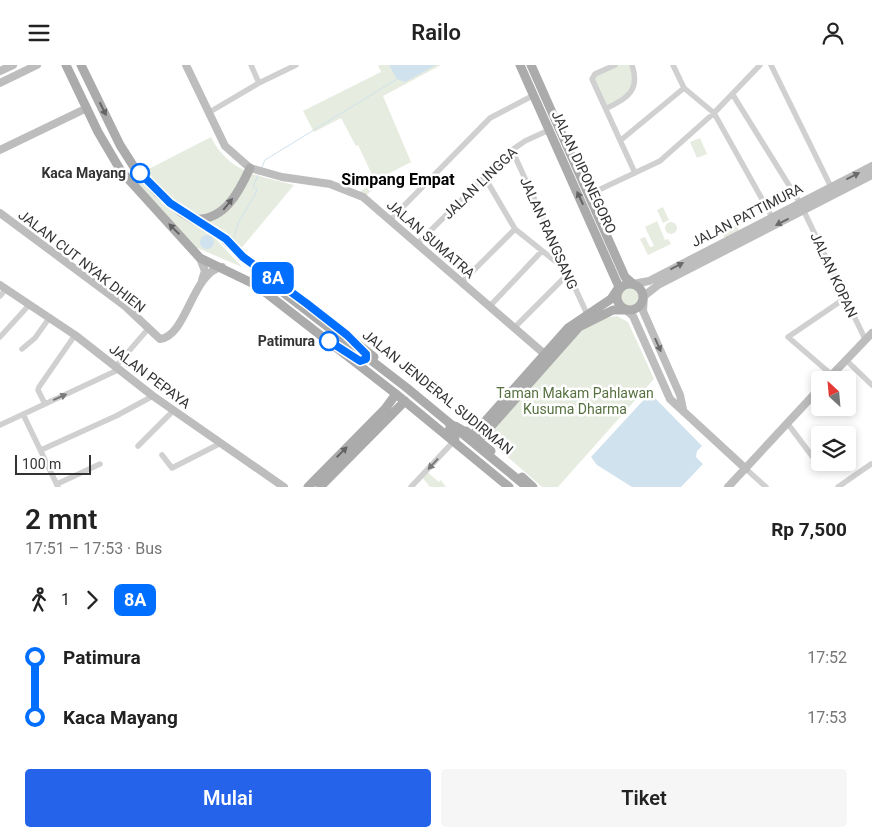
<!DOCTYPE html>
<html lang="id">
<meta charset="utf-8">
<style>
:root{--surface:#fff;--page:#f6f6f6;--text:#222;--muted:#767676;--accent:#2563eb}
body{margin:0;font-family:Roboto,sans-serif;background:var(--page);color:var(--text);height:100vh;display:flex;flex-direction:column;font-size:19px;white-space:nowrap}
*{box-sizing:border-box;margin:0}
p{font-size:16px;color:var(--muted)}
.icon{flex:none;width:28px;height:28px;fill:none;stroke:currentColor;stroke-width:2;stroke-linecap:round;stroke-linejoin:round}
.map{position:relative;height:422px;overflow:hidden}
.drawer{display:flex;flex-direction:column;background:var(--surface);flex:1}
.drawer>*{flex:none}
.badge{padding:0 10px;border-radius:8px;font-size:18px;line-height:32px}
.needle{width:32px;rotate:334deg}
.tools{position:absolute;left:811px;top:306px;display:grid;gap:10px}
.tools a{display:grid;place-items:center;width:45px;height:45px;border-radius:5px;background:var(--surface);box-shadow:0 2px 8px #0003;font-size:25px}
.scale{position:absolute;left:15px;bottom:12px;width:76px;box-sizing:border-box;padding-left:5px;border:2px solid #333;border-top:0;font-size:14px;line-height:18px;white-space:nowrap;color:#333;-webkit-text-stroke:4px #fff;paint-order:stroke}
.map>.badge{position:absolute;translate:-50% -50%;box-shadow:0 0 0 2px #fff}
.legs{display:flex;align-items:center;gap:8px;height:55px;padding:0 25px;font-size:16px}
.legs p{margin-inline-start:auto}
.head{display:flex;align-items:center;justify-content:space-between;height:85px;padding:0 25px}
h1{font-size:28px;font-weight:600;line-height:38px}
.button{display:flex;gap:10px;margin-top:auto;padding:10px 25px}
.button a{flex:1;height:58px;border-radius:5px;background:var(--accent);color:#fff;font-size:20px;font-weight:600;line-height:58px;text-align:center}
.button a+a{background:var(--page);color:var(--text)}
ul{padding:0 25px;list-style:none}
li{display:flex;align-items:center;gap:18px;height:60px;font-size:19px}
li i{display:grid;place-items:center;width:8px;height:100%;margin:0 6px;background:currentColor}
li i::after{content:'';width:12px;height:12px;margin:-6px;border:4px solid;border-radius:50%;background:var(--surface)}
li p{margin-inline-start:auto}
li:first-child i{background:linear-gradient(#0000 50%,currentColor 0)}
li:last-child i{background:linear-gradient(currentColor 50%,#0000 0)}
header{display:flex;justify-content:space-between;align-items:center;height:65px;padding:0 25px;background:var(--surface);font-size:22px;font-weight:600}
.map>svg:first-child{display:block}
.green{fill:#e6ecdf}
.water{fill:#cfe2ee}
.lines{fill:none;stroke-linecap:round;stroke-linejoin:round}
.stream{stroke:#cfe2ee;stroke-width:1}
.street{stroke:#d0d0d0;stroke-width:5.5}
.secondary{stroke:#bdbdbd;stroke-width:8}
.primary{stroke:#ababab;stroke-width:9}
.primary-bridge{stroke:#ababab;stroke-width:9}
.oneway{fill:#636363}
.oneway2{fill:#6a6a6a}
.oneway3{fill:#7a7a7a}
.line-1-casing{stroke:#fff;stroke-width:11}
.line-1{stroke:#006eff;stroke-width:8}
.stop-1-dot{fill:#fff;stroke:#006eff;stroke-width:2.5}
.labels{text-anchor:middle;stroke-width:5;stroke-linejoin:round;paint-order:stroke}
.street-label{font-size:14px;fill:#333;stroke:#fff}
.stop-label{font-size:14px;font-weight:bold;fill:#333;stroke:#fff;text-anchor:end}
.park-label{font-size:14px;fill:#56703f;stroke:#fff}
.quarter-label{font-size:16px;font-weight:bold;fill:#000;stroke:#fff}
</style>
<header><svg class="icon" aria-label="menu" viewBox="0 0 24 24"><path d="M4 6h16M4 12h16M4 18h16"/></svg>Railo<svg class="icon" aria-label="person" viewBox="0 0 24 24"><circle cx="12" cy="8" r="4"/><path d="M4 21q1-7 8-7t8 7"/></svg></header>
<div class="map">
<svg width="872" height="422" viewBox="0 0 872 422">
<rect width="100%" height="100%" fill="#fff"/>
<path class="green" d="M378,0h63l-58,31 28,66 -25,13 -22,23 -7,-4 18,-13 -17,-36 -2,1 -15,-28 -27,14 -11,-21 78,-39z
M615,0h17l3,22 -28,21 -14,-32z
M211,72c18,36 48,39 83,48l-55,66 -60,-40 -40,-37z
M700,73l7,16 -10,4 -7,-16z
M138,112l47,42 25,14 32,34 -47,-20 -62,-65z
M663,142l6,13 -6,3 -6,-13z
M657,156l8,19 3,-1 3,5 -23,11 -8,-16 5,-2 5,10 4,-1 -9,-19z
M665 163a6 6 0 1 1 12 0a6 6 0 1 1-12 0Z
M736,159l3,7 -14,7 -3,-6z
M621 232a9 9 0 1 1 18 0a9 9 0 1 1-18 0Z
M617,251l11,6 26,57 -96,108h-16l-57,-50 91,-104 23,-14z
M426,406l13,11 2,-2 5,7h-16l-9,-11z"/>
<path class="water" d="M389,0h47l-31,17 -8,-3z
M200 177a7 7 0 1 1 14 0a7 7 0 1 1-14 0Z
M650,328l52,53 -5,5 -1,6 7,7 -22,23h-49l-35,-22 -6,-8z"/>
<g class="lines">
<path class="stream" d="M262,102l3,-7 132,-81
M234,173l4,-15 17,-28 2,-6 -4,-2 5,-12"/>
<path class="street" d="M251,0l8,18
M615,0l-20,9 -3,5 43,94
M673,0l11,23 30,25 58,104
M771,0l60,122
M733,30l67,108 65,136
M607,43c22,-10 33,-19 25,-43
M208,48l51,-30 37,-18
M621,75l63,-52
M512,85l75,164
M484,111l31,53 50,40
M588,130l72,-34 54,-48 46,-48
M390,155l100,-102 44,-23
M417,179l95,-94 13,-9 24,-11
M462,217l53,-53
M0,231l6,-7
M490,241l51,-54
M514,263l53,-53
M0,272l30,-33
M22,284l13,-11 15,-21
M846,295l26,25
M116,301l32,-37
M832,310l-44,-38 56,-38
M45,339l-7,-14 1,-3 36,-52
M23,349l35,73
M788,359l24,32
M0,360l120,-56
M138,381l36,-36
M41,385l75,-34 37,-20
M162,390l10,13 49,-25
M746,404l20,18
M57,419l43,-20
M411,422l43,-46
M838,422l33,-23"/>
<path class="secondary" d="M186,0l39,81 25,22 32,9 48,7 33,13 185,160
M0,6l13,-6
M0,18l37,-18
M0,85l87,-42
M0,148l125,93 35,33c27,-3 32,-67 62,-72
M200,193l5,13 -3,9
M633,219l16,-3 223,-115
M0,220l75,50 78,61 131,91
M626,245l7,6 37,83 76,70
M827,315l45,-47
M683,344l-3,-14 -37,-84 1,-15 14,-11 214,-110
M728,422l92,-99"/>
<path class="primary" d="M66,0l32,67 23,39 79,87 56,27 140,109 113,93
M81,0l39,80 14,22 24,26 23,19 39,23 23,22 63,46 68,54
M531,0l94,212 8,7
M193,154c31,3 46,-27 57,-51
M617 232a13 13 0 1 1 26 0a13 13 0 1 1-26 0Z
M466,366l25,20
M455,373l-6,-5 1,-6 5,-1 17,10 96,-108 43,-29 8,-12 -99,-222
M478,376l101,-114 34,-17h13
M522,412l11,10
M308,422l77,-78 11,-15
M320,422l85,-86"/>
<path class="primary-bridge" d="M263,212l144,111 120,99"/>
</g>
<defs><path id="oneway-solid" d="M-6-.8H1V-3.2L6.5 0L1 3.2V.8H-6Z" transform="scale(1.25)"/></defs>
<g class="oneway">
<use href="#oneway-solid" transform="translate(103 44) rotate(64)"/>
<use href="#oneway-solid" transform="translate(580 133) rotate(-115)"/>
<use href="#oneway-solid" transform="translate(228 139) rotate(-51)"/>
<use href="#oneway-solid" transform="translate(174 164) rotate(-135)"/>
<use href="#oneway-solid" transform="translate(342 387) rotate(-45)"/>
</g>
<g class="oneway2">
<use href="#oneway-solid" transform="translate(853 111) rotate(-27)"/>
<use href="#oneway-solid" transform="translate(782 157) rotate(153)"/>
<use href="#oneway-solid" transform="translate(677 201) rotate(-27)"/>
<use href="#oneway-solid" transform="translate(658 280) rotate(66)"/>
</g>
<g class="oneway3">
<use href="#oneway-solid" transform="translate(60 332) rotate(-24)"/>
<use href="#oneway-solid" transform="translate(433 399) rotate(133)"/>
</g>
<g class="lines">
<defs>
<path id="line-1" d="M140,108l30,30 56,36 17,18 63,46 41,32 19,19v5l-6,2 -31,-20"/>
</defs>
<use href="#line-1" class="line-1-casing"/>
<use href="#line-1" class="line-1"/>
</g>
<g class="stop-1-dot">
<circle cx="140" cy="108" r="9"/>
<circle cx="329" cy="276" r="9"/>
</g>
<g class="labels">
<g class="street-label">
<text transform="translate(584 107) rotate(65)" y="5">JALAN DIPONEGORO</text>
<text transform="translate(480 118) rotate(-44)" y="5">JALAN LINGGA</text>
<text transform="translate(747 150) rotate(-27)" y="5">JALAN PATTIMURA</text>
<text transform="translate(549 168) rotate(66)" y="5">JALAN RANGSANG</text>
<text transform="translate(431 174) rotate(41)" y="5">JALAN SUMATRA</text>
<text transform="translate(82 196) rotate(38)" y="5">JALAN CUT NYAK DHIEN</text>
<text transform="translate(834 210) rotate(65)" y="5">JALAN KOPAN</text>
<text transform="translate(150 311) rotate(37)" y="5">JALAN PEPAYA</text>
<text transform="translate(438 327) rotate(39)" y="5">JALAN JENDERAL SUDIRMAN</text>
</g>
<g class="stop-label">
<text x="126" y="113">Kaca Mayang</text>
<text x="315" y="281">Patimura</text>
</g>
<g class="park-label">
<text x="575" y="333">Taman Makam Pahlawan<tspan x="575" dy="16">Kusuma Dharma</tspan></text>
</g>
<g class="quarter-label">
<text x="398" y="120">Simpang Empat</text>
</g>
</g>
</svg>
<div class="tools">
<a><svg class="needle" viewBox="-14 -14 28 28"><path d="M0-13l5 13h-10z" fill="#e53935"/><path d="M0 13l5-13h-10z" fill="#767676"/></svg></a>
<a><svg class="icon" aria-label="layers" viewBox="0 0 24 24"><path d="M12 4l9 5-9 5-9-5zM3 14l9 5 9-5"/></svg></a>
</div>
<div class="scale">100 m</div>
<b class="badge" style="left:273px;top:213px;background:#006eff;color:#fff">8A</b>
</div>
<section class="drawer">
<div class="head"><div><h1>2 mnt</h1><p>17:51 – 17:53 · Bus</p></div><b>Rp 7,500</b></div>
<div class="legs"><svg class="icon" aria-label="walk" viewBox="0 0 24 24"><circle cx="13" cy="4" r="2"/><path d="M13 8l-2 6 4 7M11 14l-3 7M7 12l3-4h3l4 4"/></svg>1<svg class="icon" aria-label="forward" viewBox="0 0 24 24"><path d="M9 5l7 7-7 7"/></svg><b class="badge" style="background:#006eff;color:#fff">8A</b></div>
<ul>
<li><i style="color:#006eff"></i><b>Patimura</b><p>17:52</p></li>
<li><i style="color:#006eff"></i><b>Kaca Mayang</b><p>17:53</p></li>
</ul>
<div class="button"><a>Mulai</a><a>Tiket</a></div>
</section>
